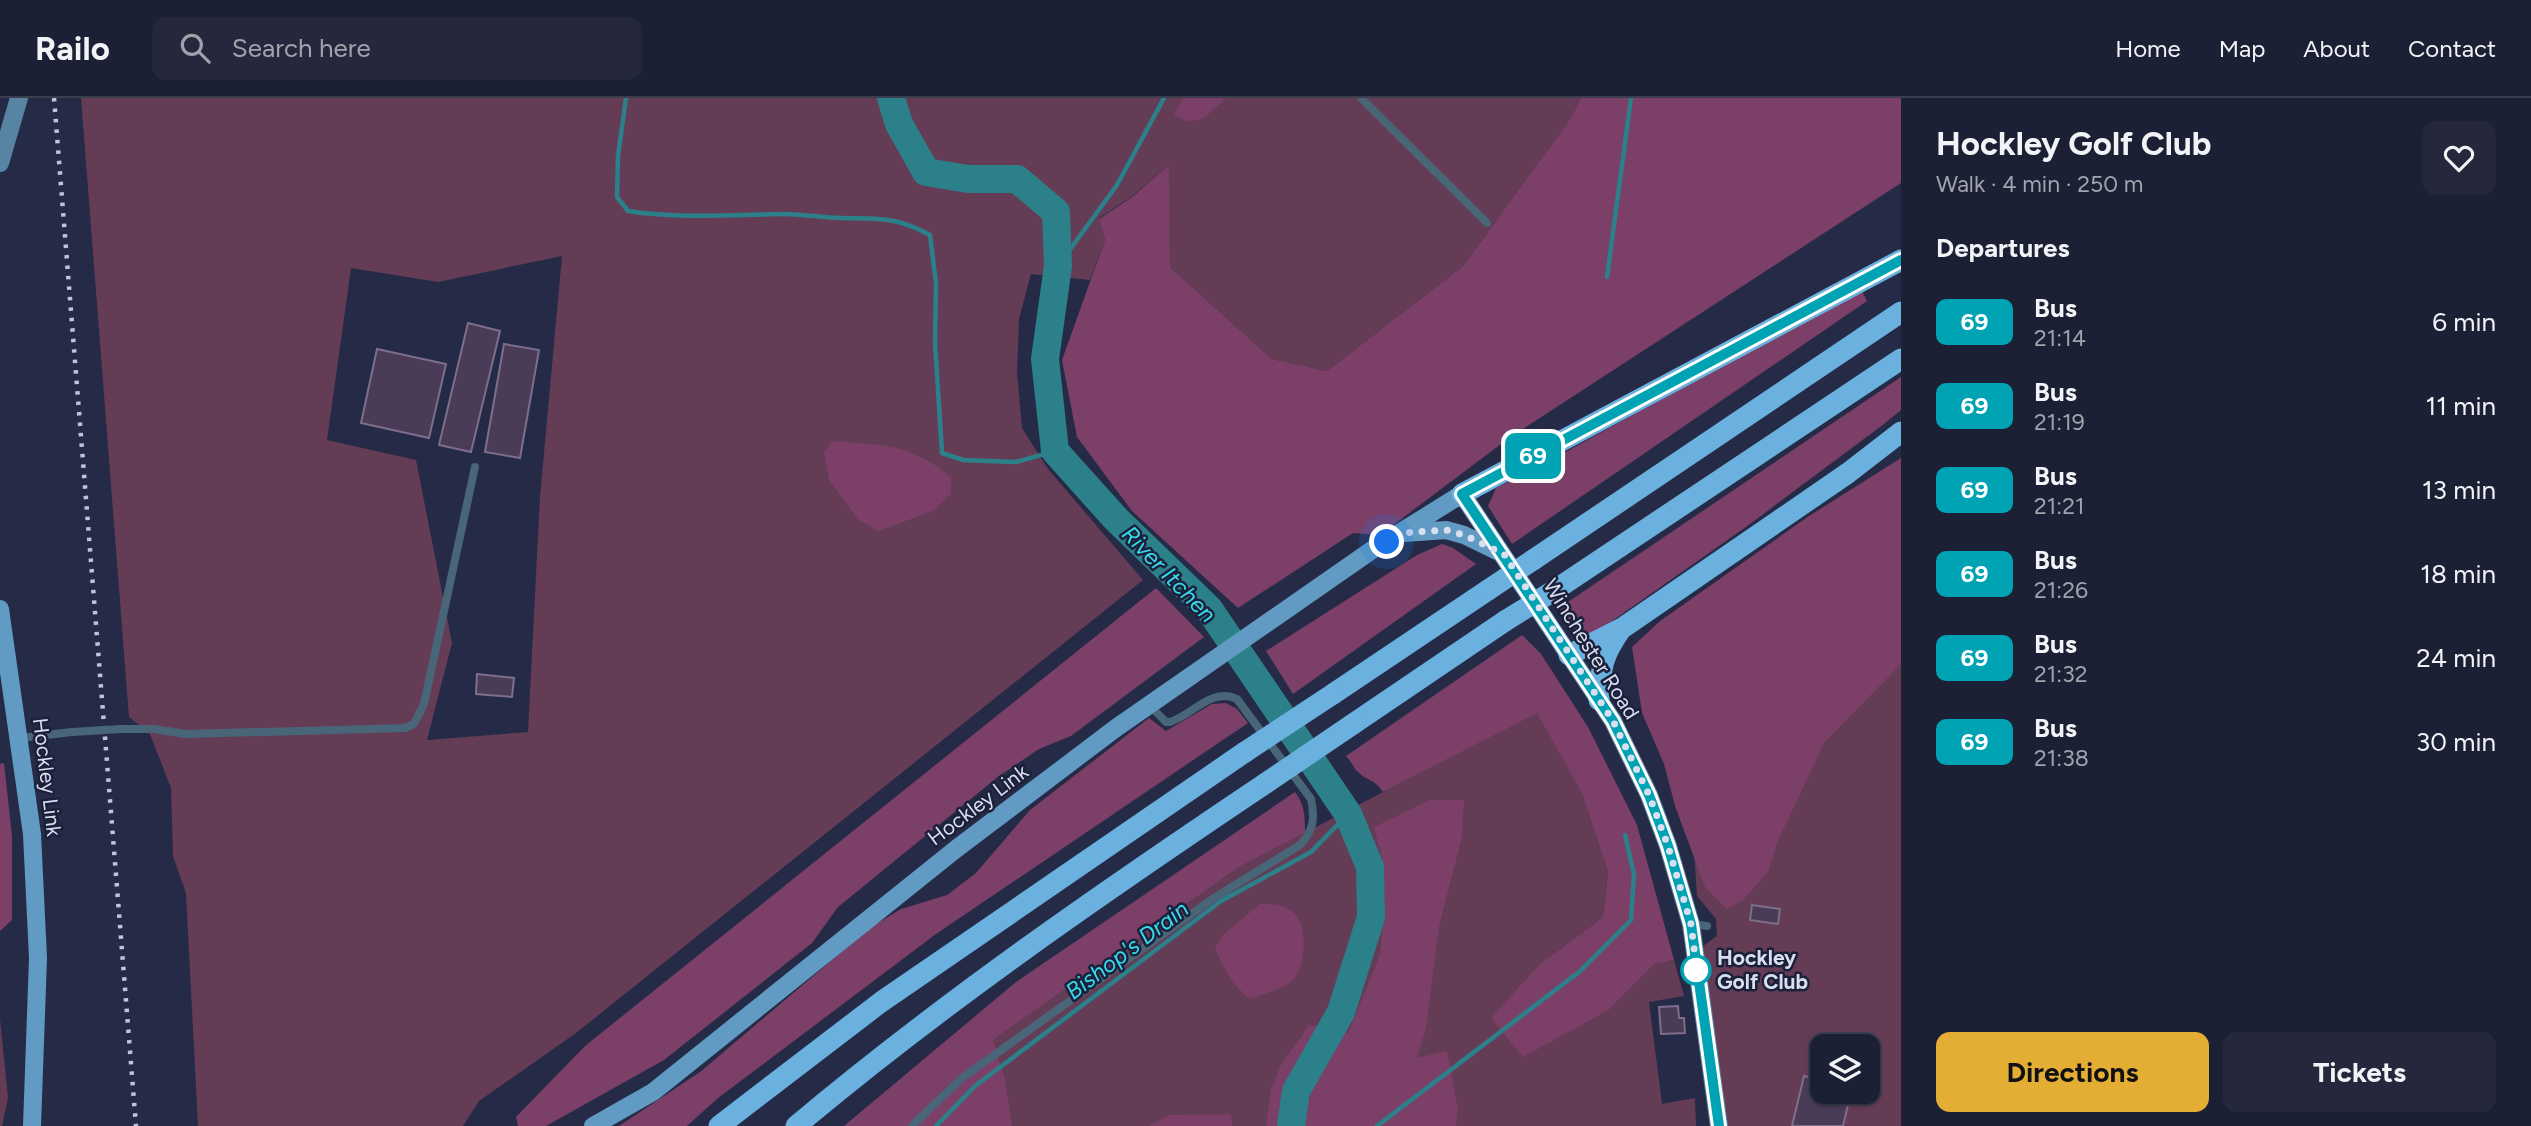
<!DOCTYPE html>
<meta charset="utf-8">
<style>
:root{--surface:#1c2034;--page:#25283c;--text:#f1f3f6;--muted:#a0a3ac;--line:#3a3e4f;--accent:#e4ae35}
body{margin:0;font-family:Figtree,sans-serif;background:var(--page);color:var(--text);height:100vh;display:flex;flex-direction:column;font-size:26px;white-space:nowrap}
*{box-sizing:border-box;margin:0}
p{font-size:23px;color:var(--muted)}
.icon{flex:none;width:38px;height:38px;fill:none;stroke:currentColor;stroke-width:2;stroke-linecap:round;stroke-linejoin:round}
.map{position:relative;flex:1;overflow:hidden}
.side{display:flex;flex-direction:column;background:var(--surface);width:630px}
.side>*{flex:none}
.badge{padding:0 14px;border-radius:10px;font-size:24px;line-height:46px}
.tools{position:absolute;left:1810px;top:936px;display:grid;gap:14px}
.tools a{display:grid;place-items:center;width:70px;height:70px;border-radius:14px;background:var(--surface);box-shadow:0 2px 5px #0004,0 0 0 2px var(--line);font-size:35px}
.you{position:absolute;width:35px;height:35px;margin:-18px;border:5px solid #fff;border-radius:50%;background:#1a73e8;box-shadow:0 0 0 10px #1a73e833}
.map>.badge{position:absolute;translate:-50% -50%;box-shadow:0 0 0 4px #fff}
h2{padding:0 35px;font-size:26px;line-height:63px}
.round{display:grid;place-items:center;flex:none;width:74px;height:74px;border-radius:14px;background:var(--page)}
.headline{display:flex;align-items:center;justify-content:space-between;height:119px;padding:0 35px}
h1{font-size:33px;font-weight:700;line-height:52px}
.primary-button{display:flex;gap:14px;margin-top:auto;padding:14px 35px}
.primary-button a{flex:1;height:80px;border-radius:14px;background:var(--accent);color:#111;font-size:28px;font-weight:700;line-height:80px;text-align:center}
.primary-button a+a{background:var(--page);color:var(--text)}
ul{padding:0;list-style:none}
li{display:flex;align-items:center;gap:21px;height:84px;padding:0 35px}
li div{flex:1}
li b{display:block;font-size:26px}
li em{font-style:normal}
li .badge{min-width:77px;font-weight:700;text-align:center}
header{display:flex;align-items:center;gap:42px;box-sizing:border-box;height:98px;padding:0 35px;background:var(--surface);border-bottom:2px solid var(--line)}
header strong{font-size:33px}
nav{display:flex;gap:38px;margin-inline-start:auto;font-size:24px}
.search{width:490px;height:63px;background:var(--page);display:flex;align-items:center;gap:18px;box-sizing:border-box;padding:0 24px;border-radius:14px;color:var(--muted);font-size:26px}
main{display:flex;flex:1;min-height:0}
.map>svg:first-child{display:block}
.green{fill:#653c56;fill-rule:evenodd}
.forest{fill:#7c3f67}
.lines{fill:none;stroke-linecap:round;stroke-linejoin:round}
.stream{stroke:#2b8089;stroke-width:4.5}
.river{stroke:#2b8089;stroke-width:28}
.building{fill:#4a3c57;stroke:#7d6e8c;stroke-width:2}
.lane{stroke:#496578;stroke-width:8}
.secondary{stroke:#5784a2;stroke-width:18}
.primary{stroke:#619bc3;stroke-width:18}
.highway{stroke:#6ab1e0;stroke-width:21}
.rail{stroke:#bfc4d7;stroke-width:4.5;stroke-dasharray:3.5 7;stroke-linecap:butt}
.lane-bridge{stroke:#496578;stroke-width:8}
.highway-bridge{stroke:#6ab1e0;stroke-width:21}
.line-casing{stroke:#fff;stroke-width:16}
.line{stroke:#00a3b4;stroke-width:10}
.walk{stroke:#dadff0;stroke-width:7;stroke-dasharray:0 12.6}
.stop-dot{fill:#fff;stroke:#00a3b4;stroke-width:3.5}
.labels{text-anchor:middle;stroke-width:5;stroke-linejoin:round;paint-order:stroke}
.street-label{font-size:21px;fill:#dadff0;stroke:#1c213b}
.stop-label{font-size:21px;font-weight:bold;fill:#dadff0;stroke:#1c213b;text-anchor:start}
.water-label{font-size:23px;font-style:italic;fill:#35daec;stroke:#1c213b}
</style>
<header>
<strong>Railo</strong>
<div class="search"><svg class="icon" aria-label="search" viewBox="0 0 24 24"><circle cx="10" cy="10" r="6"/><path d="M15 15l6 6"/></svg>Search here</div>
<nav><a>Home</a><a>Map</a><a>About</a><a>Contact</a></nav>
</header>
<main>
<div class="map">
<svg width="1901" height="1028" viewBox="0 0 1901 1028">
<rect width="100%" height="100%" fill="#252b46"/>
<path class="green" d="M81,0h1500l-11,21 -107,147 -136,105 -55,-12 -102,-92 -2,-101 -37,31 -32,21 6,22 -15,40 -59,-6 -12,45 -2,53 5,56 26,41 95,111 -567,453 -97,68 -16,25h-265l-12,-233 -13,-37 -2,-68 -21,-54 -21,-17zM562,158l-22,241 -12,235 -101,8 25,-97 -36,-183 -89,-20 24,-172 87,14z
M1901,385v643h-177l-21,-180 14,-10 -1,-17 -19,-23 -17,-264zM1822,948h45v46h-45z
M1537,614l45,82 26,78 -5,45 -63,47 70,45 45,-45 19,-4 10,36 -35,6 13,102 33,-6 1,28h-806l70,-63 281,-197z
M0,921l8,79 -6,28h-2z"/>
<path class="forest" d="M1183,0h43l-22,20 -17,4 -13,-8z
M1581,0h320v85l-392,255 -129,97 -27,-2 -115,75 -106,-97 -55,-74 -15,-77 43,-120 -6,-21 33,-22 37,-32 1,102 102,92 55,12 136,-105 107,-147z
M1861,191l6,12 -355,243 -24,-38 8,-18 57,-29z
M1901,279v33l-17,14 -138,103 -141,99 -25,12 -21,-30z
M833,343c53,5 74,1 118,36v17l-18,17 -55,20 -20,-12 -29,-39 -5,-28z
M1901,360v206l-77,79 -47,100 -9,29 -25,28 -16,9 -22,-22 -30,-81 -11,-42 -22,-51 -10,-66 28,-26 149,-105z
M1442,446l11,4 23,16 -183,130 -27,-43 151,-96z
M1156,490l48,49 -133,99 -32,13 -40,27 -161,131 -26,36 -148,117 -118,66h-28l-2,-9 69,-71z
M1522,537l19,19 47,73 49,98 37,135 -19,4 -45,45 -87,48 -32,-39 49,-54 63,-47 5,-45 -26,-78 -45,-81 -154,79c-10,-15 -16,-10 -27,-22 -3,-4 -6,-10 -10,-14z
M1226,605l11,6 11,14 -312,211 -218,164 -31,28h-68l81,-54 171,-145 30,-18 46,-14 29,-22 54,-63 119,-92 17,13 46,-27z
M4,665l8,73v84l-12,11v-167z
M1295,694c10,13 10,25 10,41l-64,33 -248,174 12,40 7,46h-168l172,-144z
M1430,702h34l-2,37 -23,89 -13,102 -9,30 30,-7 11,58 -2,17h-190l5,-37 10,-24 28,-40 39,8 32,-78 5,-52 -2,-41 -9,-35z
M1260,806c13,0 26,0 36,11 12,12 10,56 -5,67 -10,8 -29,12 -41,17 -18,-14 -27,-31 -35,-52l9,-13z
M1231,1016l1,12h-83l20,-11z"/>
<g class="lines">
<path class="stream" d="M626,0l-8,58 -1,41 11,14c52,8 103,4 155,3 20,0 40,4 59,4 38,1 53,-2 88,17l6,48 -1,60 7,110 21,7 53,2 39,-11
M1058,168l59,-81 47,-87
M1607,179l24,-179
M936,1028l39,-40 246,-185 90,-49 37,-38
M1377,1028l202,-154 52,-52 3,-46 -9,-39"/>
<path class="river" d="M891,0l8,26 27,48 42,7h49l39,33 2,54 -13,93 10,92 61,68 93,90 139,205 22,53 1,50 -30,95 -45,79 -5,35"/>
</g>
<path class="building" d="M468,225l32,8 -29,121 -32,-7z
M504,246l35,6 -19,108 -35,-6z
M377,251l69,15 -17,74 -68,-15z
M477,576l37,4 -2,19 -36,-3z
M1752,807l28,4 -2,15 -28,-4z
M1678,908l1,12h5l1,15 -24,1 -2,-27z
M1804,978l18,4v12h29l-8,34h-51z"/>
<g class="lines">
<path class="lane" d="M1361,0l126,125
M121,631h33l32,5 219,-6 9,-4 10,-20 51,-237
M20,640l52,-6
M1691,826l16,2
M912,1028l50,-48 252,-180 86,-53c14,-15 15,-27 11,-46l-74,-100c-25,-12 -45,16 -67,23h-4l-17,-17"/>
<path class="secondary" d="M0,65l19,-65
M1569,557l44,66 36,74 19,51 23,78 28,202"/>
<path class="primary" d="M1404,435l42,-3 18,5 37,18
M0,511l32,225 6,124 -6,168
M593,1028l60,-34 303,-243 160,-121 256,-178 90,-56 107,161"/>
<path class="highway" d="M1462,396l439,-234
M1533,462l368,-248
M1555,492l346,-231
M1569,557l55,-28 224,-154 53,-41
M1333,596l155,-104
M1599,602c2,-34 3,-44 23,-72
M1353,626l152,-103
M719,1028l162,-124 364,-250
M796,1028c149,-125 309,-235 470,-343"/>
<path class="rail" d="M54,0l82,1028"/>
<path class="lane-bridge" d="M72,634l49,-3"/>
<path class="highway-bridge" d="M1488,492l45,-30
M1505,523l50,-31
M1245,654l88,-58
M1266,685l87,-59"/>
</g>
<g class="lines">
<defs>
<path id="line" d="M1719,1028l-28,-202 -23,-78 -19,-51 -36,-74 -151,-227 439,-234"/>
</defs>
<use href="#line" class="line-casing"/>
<use href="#line" class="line"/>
<path class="walk" d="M1387,444l14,-9 45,-3 18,5 40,19 109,167 36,74 19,51 23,78 7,55 -2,-9"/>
</g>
<circle class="stop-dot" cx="1696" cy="872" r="14"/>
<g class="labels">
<g class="street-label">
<text transform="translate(1591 551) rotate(58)" y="7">Winchester Road</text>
<text transform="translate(47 679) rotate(83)" y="7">Hockley Link</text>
<text transform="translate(978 707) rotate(-37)" y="7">Hockley Link</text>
</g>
<g class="stop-label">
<text x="1717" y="867">Hockley<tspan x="1717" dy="24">Golf Club</tspan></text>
</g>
<g class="water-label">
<text transform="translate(1169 476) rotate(46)" y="8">River Itchen</text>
<text transform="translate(1127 852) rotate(-37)" y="8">Bishop's Drain</text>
</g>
</g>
</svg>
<div class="tools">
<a><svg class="icon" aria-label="layers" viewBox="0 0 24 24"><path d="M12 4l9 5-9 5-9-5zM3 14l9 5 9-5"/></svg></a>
</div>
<div class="you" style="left:1387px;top:444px"></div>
<b class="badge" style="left:1533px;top:358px;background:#00a3b4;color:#fff">69</b>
</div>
<section class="side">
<div class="headline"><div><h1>Hockley Golf Club</h1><p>Walk · 4 min · 250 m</p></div><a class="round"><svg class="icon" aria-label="heart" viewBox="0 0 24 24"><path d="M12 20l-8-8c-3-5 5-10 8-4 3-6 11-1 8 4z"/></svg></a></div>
<h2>Departures</h2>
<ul>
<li><span class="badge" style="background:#00a3b4;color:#fff">69</span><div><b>Bus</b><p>21:14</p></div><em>6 min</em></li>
<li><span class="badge" style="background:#00a3b4;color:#fff">69</span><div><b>Bus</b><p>21:19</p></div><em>11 min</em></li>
<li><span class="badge" style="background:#00a3b4;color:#fff">69</span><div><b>Bus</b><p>21:21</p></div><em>13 min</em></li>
<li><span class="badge" style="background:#00a3b4;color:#fff">69</span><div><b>Bus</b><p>21:26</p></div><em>18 min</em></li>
<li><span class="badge" style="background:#00a3b4;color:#fff">69</span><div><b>Bus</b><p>21:32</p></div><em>24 min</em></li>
<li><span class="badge" style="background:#00a3b4;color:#fff">69</span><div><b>Bus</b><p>21:38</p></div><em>30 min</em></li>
</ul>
<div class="primary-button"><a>Directions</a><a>Tickets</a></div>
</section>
</main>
